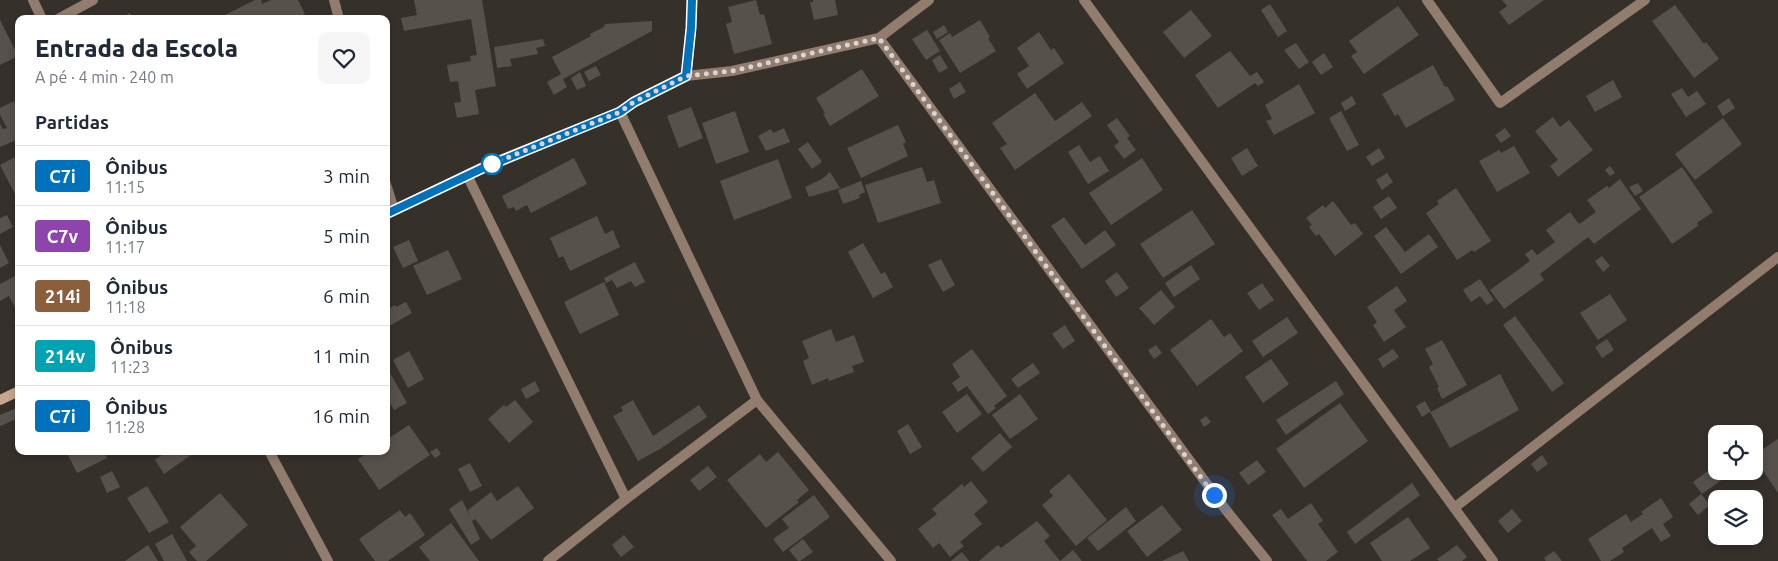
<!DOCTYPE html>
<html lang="pt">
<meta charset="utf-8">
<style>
:root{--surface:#fff;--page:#f6f6f7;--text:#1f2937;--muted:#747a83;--line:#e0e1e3}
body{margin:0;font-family:Ubuntu,sans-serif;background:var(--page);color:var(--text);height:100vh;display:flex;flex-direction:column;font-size:19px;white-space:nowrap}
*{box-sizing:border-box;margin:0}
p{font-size:16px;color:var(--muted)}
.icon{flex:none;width:28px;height:28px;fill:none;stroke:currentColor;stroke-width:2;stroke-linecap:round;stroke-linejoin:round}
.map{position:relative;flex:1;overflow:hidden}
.drawer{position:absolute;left:15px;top:15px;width:375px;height:440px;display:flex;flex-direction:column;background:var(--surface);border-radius:10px;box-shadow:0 2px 8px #0003}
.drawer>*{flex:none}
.badge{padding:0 10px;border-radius:4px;font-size:18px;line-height:32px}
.controls{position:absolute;left:1708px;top:425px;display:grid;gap:10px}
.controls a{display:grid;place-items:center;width:55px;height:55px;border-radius:10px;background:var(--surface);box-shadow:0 2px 8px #0003;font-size:25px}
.you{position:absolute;width:25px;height:25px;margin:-12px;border:4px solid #fff;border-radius:50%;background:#1a73e8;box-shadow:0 0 0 8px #1a73e833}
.map>.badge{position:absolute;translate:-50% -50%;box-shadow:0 0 0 2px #fff}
h2{padding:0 20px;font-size:19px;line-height:45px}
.round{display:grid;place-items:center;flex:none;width:52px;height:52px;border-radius:10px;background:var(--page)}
.overview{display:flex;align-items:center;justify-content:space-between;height:85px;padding:0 20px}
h1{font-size:24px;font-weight:800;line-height:38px}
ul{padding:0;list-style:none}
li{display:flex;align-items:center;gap:15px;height:60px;padding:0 20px;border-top:1px solid var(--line)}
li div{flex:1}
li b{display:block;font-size:19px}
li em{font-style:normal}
li .badge{min-width:55px;font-weight:700;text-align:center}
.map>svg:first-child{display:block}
.building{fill:#57514c}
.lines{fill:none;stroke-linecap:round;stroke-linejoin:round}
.street{stroke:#917c6d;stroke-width:10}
.secondary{stroke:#c8a78e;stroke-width:10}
.line-casing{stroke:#fff;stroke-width:11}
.line{stroke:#0072bc;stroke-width:8}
.walk{stroke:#d9d5d3;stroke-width:5;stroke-dasharray:0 9}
.stop-dot{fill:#fff;stroke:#0072bc;stroke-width:2.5}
</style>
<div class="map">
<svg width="1778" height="561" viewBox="0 0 1778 561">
<rect width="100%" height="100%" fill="#36302b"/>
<path class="building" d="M255,0h6l1,4 9,-4h27l7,14 -10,5h-67l-3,-4z
M414,0h68l14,86 -21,4 4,24 -22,4 -3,-15 7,-1 -3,-21 -8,1 -3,-17 24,-4 -1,-5 7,-1 -6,-36 -67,12 -3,-13 16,-3z
M756,0l4,15 4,-1 8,30 -38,10 -8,-30 6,-2 -4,-15z
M813,0h22l3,15 -24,5 -4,-18h3z
M1502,0h42l-35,25 -10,-13 8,-6z
M1270,4l17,27 -9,6 -17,-27z
M1675,5l29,39 2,-2 13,17 -25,19 -42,-57z
M1398,6l21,29 -55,39 -13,-18 6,-4 -8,-11z
M1191,10l21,26 -28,22 -21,-26z
M130,13l3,6h-15z
M0,20l18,36 -18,9z
M980,20l10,17 -2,1 8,13 -36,22 -21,-33 11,-7 2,4z
M652,21v10l-89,48 4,8 -13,8 -7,-13 14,-8 -9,-17 39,-21 -1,-2 14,-7 1,-3z
M944,25l4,7 -11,7 -4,-7z
M927,30l13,21 -14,9 -14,-21z
M1039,32l12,18 3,-2 10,15 -37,26 -10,-15 12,-8 -12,-18z
M543,39l2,7 -9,2 2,6 -28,5 2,7 -15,2 -3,-21z
M1296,43l13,19 -10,7 -15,-19z
M1230,51l20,25 7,-4 7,10 -6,4 -3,-3 -37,25 -23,-33z
M1324,53l9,14 -12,8 -9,-13z
M940,55l8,13 -9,5 -7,-13z
M1433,65l12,22 2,-1 8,14 -49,28 -8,-14 -3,2 -13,-22z
M596,66l5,9 -12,6 -5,-9z
M862,69l17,27 -49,30 -7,-12 2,-1 -9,-15z
M580,72l6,14 -9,4 -6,-12z
M1613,80l9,17 -27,15 -9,-16z
M960,82l6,10 -12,7 -5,-10z
M1299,84l16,29 -41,22 -8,-14 6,-2 -7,-14z
M1682,88l6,9 9,-6 9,13 -20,13 -15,-23z
M1035,93l20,28 27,-19 10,14 -77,54 -15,-22 7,-4 -15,-21z
M1352,96l4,8 -11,7 -4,-8z
M1729,98l6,10 -12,8 -6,-10z
M14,101l3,6 2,-1v33l-19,8v-23l3,5 4,-1 -7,-13v-7z
M691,107l12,31 -24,10 -12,-32z
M735,111l14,41 -33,12 -14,-41z
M1341,111l18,34 -12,6 -18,-33z
M1553,117l7,10 9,-7 24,30 -35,27 -8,-11 8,-6 -23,-29z
M1117,118l13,18 -3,2 9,12 -12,9 -10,-13 5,-4 -12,-17z
M1723,118l19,26 -47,36 -20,-26z
M898,125l8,17 -3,2 5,12 -47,22 -14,-30z
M784,128l6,14 -24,9 -8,-15 13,-7 2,4z
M1505,128l6,8 -10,7 -6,-8z
M808,142l14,20 -10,7 -14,-20z
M1079,145l11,17 10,-6 9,15 -21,13 -20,-32z
M1514,146l16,27 -33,19 -18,-31 20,-11 2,3z
M1247,148l11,18 -16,10 -11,-18z
M1379,148l6,10 -13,8 -6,-9z
M19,155v47l-19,-37z
M574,158l13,26 -56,29 -4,-8 -11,6 -2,-4 -6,2 -6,-13z
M1142,158l21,32 -52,35 -22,-32z
M778,159l14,39 -58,22 -14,-39z
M1610,166l5,7 -5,3 -5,-6z
M922,167l5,15 7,-2 7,23 -63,20 -13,-38z
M1682,167l31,45 -16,11 1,3 -26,18 -33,-47z
M830,172l10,16 -31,9 -4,-10 17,-8z
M1387,173l6,9 -11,8 -6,-10z
M1620,179l21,30 -47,35 -6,-7 -48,37 4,6 -40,29 -14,-19 40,-29 -5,-7 7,-5 5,6 18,-13 -9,-12 24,-18 9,12 17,-12 -9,-12 20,-14 2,2z
M861,181l4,11 -6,3 1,3 -17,6 -5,-14z
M1638,183l5,8 -8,5 -6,-9z
M1456,188l35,53 -17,11 -2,-2 -15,10 -31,-47 13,-9 -2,-3z
M1389,196l8,12 -16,11 -8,-12z
M1333,201l18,24 4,-2 8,11 -28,22 -16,-22 -3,2 -7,-9 3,-2 -6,-7 17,-13 2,3z
M1192,210l23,34 -52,34 -23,-34z
M7,215l6,12 -13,7v-16z
M597,216l8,18 8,-4 7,17 -50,24 -7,-15 -4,2 -9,-20z
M1064,217l21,28 20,-15 11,15 -34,24 -31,-43z
M1386,227l19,25 24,-18 9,13 -37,27 -27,-38z
M409,240l9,21 -15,7 -10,-21z
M863,243l18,31 4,-2 8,15 -20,11 -25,-46z
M0,245l9,18 -9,5z
M448,250l14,29 -35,16 -14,-29z
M1602,256l8,10 -7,6 -8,-11z
M941,259l14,26 -12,7 -15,-27z
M635,262l10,20 -10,5 -4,-6 -14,7 -5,-8 -6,3 -2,-5z
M1191,265l9,14 -26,18 -9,-14z
M1117,272l12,16 -13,9 -11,-16z
M19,274v41l-10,-19 -9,5v-17z
M1480,279l14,21 -7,5 -7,-9 -9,6 -8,-12z
M604,282l15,33 -39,19 -16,-32z
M1262,283l12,17 -15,10 -12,-17z
M1397,286l10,15 -13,9 12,17 -22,15 -11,-17 4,-3 -10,-15z
M1161,290l14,17 -21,18 -15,-17z
M1610,294l17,26 -29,20 -18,-27z
M406,302l6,11 -26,15v-18l9,-5 1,2z
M1515,316l49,67 -12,9 -49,-67z
M1287,317l11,16 -35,24 -11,-16z
M1211,319l13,18 6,-4 13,18 -46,35 -27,-36z
M1065,325l10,16 -12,8 -11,-15z
M831,329l5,13 18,-7 10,27 -12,4 2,6 -25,9 -1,-3 -16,7 -9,-24 6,-3 -7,-17z
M1607,339l7,11 -12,8 -7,-11z
M1442,340l25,45 -25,14 -5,-11 2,-1 -10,-20 4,-3 -8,-15z
M1156,345l6,8 -8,6 -6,-9z
M972,349l35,47 -13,10 2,2 -8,6 -21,-28 -9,6 -6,-9 8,-6 -8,-13z
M1393,349l6,8 -16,11 -5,-9z
M409,351l15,28 -16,9 -15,-28z
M1271,359l18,25 -26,19 -18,-26z
M1033,363l7,10 -22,15 -7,-9z
M389,371l18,32 -13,7 -8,-14v-23z
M1500,374l19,36 -69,38 -20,-36 -8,5 -6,-11 9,-5 6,11z
M535,381l5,10 -14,8 -5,-10z
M1336,381l8,13 -58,41 -10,-15z
M967,394l15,20 -25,19 -15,-21z
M1020,394l18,25 -28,20 -18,-24z
M515,400l18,22 -24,21 -21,-24 16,-14 2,2z
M633,400l20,36 46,-31 8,12 -47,32 -22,12 -25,-45 10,-5 -2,-4z
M1340,403l28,38 -64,47 -28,-39z
M19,407v11l-19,8v-11z
M1206,416l5,6 -7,5 -4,-7z
M908,424l14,23 -12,7 -13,-23z
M409,425l21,30 -51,35 -21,-31 12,-8h16v-11z
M1000,433l12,14 -29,25 -12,-14z
M1778,439v54l-24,-36v-2z
M437,448l4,6 -6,4 -5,-6z
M66,451h38l3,7 -30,15z
M167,451h21l3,4 -27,19 -9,-14z
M778,452l31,38 -12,10 2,2 -33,26 -39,-48 33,-26 6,8z
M1542,455l6,9 -11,8 -6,-8z
M1257,460l9,12 -18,13 -9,-12z
M470,463l12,23 -12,6 -12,-23z
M1716,465v6h18l-32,23 -9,-12z
M708,466l9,11 -18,14 -9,-11z
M112,471l8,16 -13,6 -7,-16z
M1069,474l38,46 -31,26 -34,-41 11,-9 -4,-5z
M971,481l17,21 -14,12 8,10 -22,18 4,4 -14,11 -11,-14 -6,5 -15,-19 19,-15 -5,-5 30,-25 2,3z
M1412,483l8,12 -65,49 -8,-12z
M147,486l22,36 -20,11 -22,-35z
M518,486l16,22 -43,32 -16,-21 -3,2 8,18 -9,6 -22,-36 13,-9 8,16 -2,-6 23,-18 6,9z
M1724,492l5,7h-13v8l-4,-6z
M220,493l28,32 -42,36h-9l-8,-9 7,-6 -16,-19z
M1701,494l9,11 -12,10 -9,-11z
M814,495l16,22 -47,35 -10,-13 16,-11 -7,-9z
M1661,498l12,19 -10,7 8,12 -10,6 -9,-14 -30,20 2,4 -14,9h-9l-13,-22 38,-25 5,8 12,-8 -2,-2z
M1311,503l12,18 -5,3 20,28 -12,9h-19l-35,-46 9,-6 7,10z
M1162,505l20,25 -35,27 -20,-26z
M1126,507l10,14 -38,30 -11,-13z
M1512,509l10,12 -14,12 -10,-12z
M400,510l5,7 5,-4 15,22 -37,26h-13l-16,-22z
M1408,517l22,31 -20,13h-28l-12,-18z
M1037,521l13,15 -6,5 16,20h-81l19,-16 3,3z
M451,523l28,38h-49l-11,-14z
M172,534l15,27h-23l-9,-17z
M624,535l10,12 -13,10 -9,-12z
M803,539l10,13 -13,9h-2l-9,-11z
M148,545l10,16h-33z
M1457,545l10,12 -5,4h-23l-2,-2z
M1073,550l9,11h-22z
M1183,551l6,10h-27z
M1554,551l8,10h-16l-2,-3z
M962,552l7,9h-18z"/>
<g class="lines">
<path class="street" d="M33,0l9,19
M334,0l5,19
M1084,0l409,561
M1427,0l73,103 145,-103
M58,19l35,-19
M879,38l347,472 41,51
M686,76l46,-5 147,-33 50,-38
M620,112l137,288 134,161
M467,175l159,324
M386,184l8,26
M269,451l59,110
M1454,508l324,-251
M548,561l78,-62 131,-99"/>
<path class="secondary" d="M386,214l97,-47 137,-55 14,-10 52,-26 5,-48 1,-28
M0,400l19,-9"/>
</g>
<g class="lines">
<defs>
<path id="line" d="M386,214l97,-46 137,-56 14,-10 52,-26 5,-48 1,-28"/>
</defs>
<use href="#line" class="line-casing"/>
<use href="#line" class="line"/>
<path class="walk" d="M492,164l128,-52 14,-10 52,-26 46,-5 147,-33 335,457"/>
</g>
<circle class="stop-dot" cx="492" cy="164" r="10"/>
</svg>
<div class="controls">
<a><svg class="icon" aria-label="locate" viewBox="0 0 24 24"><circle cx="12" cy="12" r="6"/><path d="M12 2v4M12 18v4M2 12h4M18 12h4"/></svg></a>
<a><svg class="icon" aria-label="layers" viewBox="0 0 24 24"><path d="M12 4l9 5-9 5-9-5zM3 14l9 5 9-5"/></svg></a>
</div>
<div class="you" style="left:1214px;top:495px"></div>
<section class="drawer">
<div class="overview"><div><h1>Entrada da Escola</h1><p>A pé · 4 min · 240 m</p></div><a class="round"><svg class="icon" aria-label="heart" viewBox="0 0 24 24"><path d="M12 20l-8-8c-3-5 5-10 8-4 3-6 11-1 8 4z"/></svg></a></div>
<h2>Partidas</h2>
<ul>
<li><span class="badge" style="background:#0072bc;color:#fff">C7i</span><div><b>Ônibus</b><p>11:15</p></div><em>3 min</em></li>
<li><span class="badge" style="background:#8e44ad;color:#fff">C7v</span><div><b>Ônibus</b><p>11:17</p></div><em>5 min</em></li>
<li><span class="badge" style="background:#8b5e3c;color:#fff">214i</span><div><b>Ônibus</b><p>11:18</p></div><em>6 min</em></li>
<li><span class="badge" style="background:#00a3b4;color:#fff">214v</span><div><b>Ônibus</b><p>11:23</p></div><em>11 min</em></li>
<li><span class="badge" style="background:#0072bc;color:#fff">C7i</span><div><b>Ônibus</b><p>11:28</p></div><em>16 min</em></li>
</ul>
</section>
</div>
